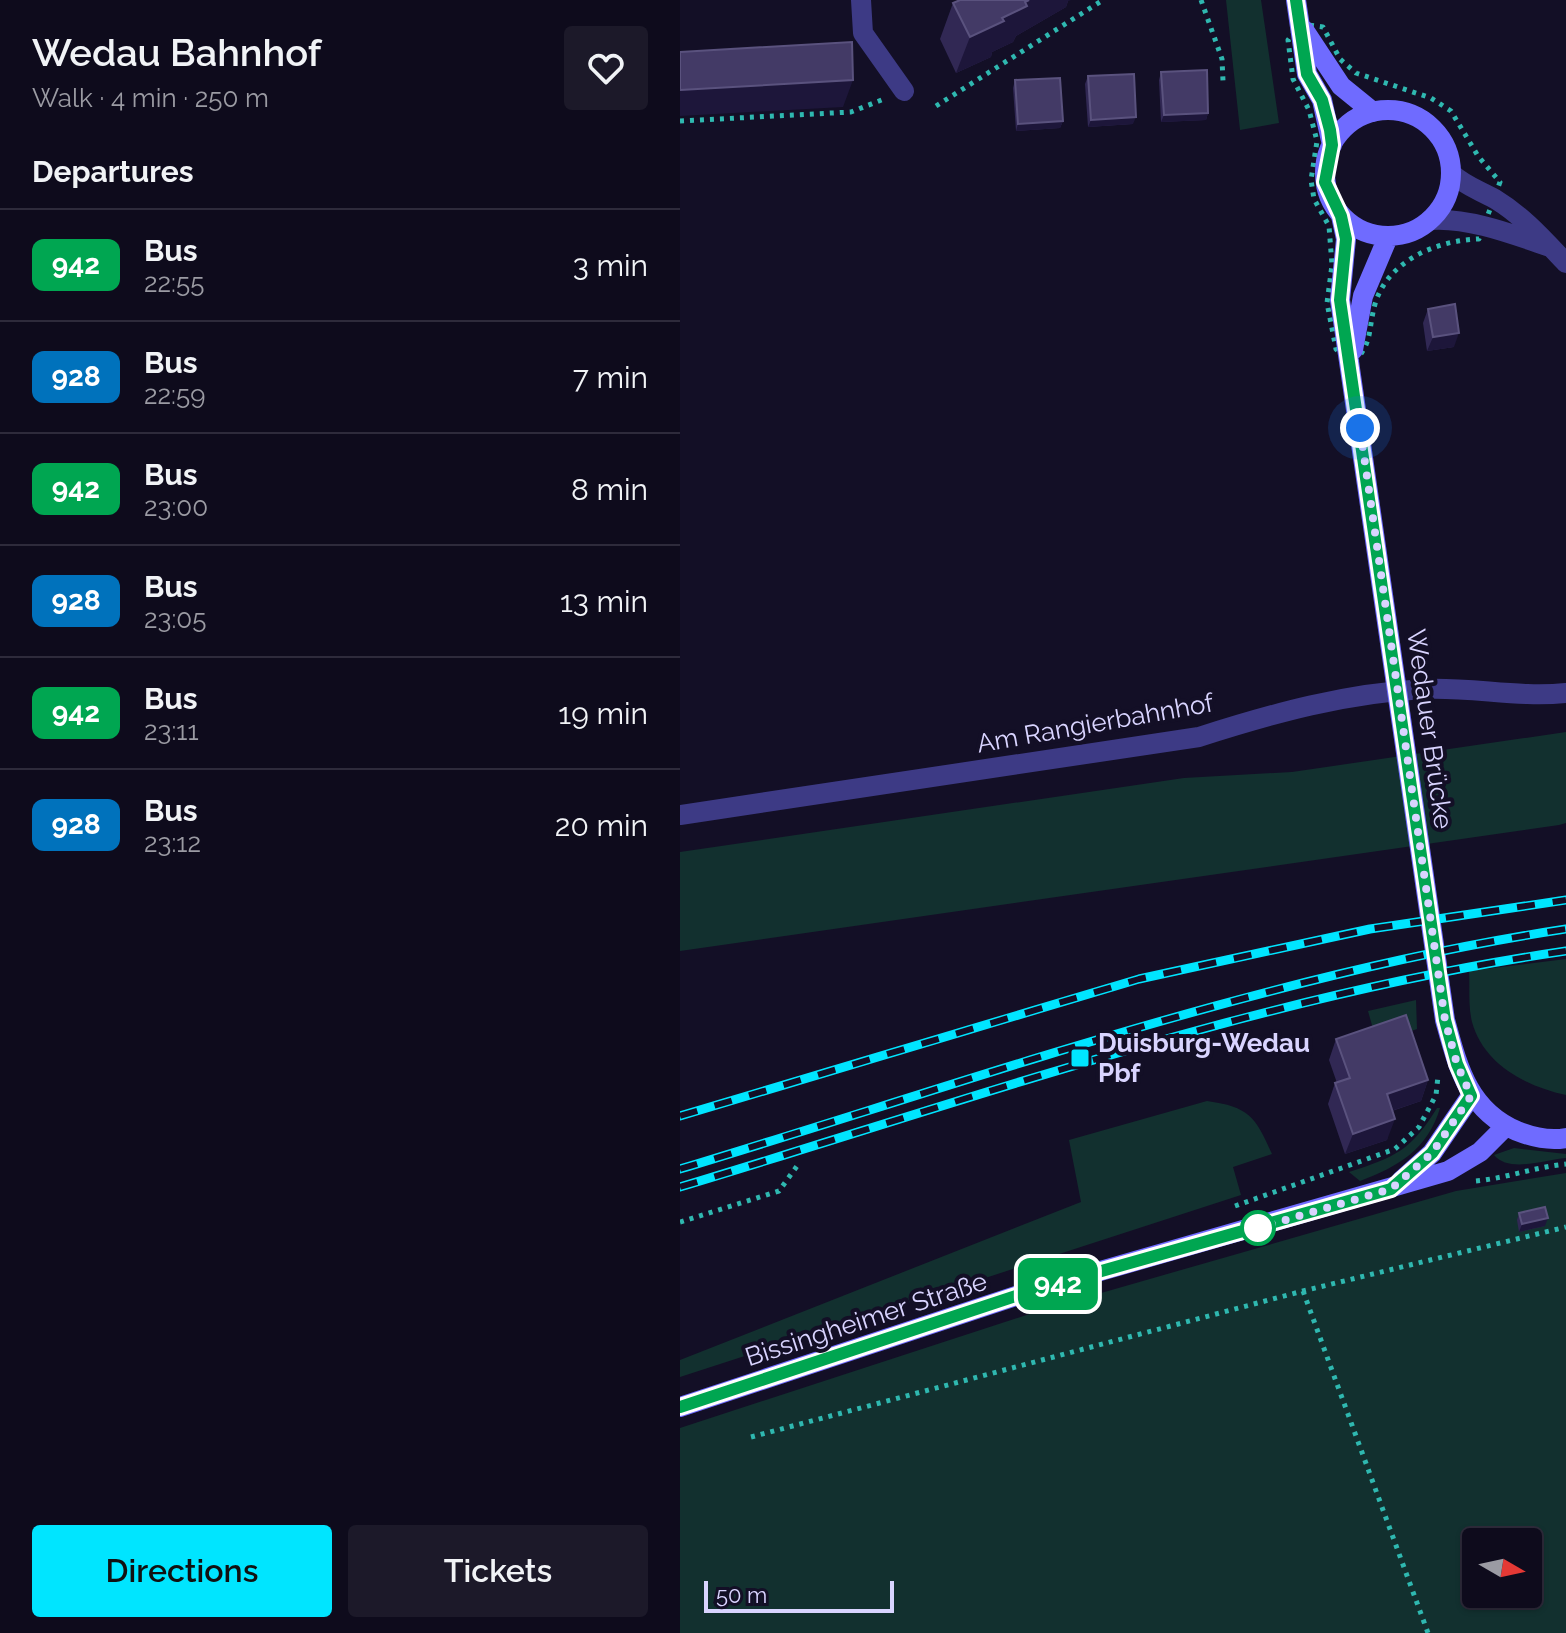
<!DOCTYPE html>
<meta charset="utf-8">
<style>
:root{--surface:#0e0b1c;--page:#1c1929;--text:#f1f3f6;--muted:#9b9ba3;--line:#2e2b3b;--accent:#00e5ff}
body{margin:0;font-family:Raleway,sans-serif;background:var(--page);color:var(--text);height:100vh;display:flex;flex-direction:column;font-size:30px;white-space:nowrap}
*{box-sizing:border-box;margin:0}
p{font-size:26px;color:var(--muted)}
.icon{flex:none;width:44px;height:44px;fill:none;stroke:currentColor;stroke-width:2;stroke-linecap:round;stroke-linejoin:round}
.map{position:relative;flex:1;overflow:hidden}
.sheet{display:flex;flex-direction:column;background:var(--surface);width:680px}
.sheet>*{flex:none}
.badge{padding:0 16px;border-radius:12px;font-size:28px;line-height:52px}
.needle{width:52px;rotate:99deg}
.fabs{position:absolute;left:782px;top:1528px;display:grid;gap:16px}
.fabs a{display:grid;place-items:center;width:80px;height:80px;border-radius:8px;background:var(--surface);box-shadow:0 2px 6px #0004,0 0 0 2px var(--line);font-size:40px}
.scale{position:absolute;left:24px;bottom:20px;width:190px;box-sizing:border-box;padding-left:8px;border:4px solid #d9d4ff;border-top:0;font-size:22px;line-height:28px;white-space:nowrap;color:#d9d4ff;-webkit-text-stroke:6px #130f26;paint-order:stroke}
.you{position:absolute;width:40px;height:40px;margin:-20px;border:6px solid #fff;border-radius:50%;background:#1a73e8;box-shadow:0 0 0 12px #1a73e833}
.map>.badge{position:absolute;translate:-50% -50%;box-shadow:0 0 0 4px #fff}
h2{padding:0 32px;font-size:30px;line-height:72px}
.round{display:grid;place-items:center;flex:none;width:84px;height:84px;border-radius:8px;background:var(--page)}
.overview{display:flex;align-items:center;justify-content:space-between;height:136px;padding:0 32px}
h1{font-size:38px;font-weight:600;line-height:60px}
.cta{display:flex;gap:16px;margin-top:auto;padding:16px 32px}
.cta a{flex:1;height:92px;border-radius:8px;background:var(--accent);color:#111;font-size:32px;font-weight:600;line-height:92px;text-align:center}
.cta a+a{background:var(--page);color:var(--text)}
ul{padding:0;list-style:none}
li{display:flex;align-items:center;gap:24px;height:112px;padding:0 32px;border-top:2px solid var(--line)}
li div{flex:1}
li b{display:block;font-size:30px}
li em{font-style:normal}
li .badge{min-width:88px;font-weight:700;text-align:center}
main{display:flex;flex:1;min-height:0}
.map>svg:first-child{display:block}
.green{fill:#12302f;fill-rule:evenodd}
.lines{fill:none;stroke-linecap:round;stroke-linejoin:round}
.path{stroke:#2fb8b0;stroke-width:5;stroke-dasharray:4 6;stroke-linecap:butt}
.street{stroke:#3d3a85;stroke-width:20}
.secondary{stroke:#6f6bff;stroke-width:20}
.rail-casing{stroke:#00e5ff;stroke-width:9}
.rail{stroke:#130f26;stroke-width:6;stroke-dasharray:18;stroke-linecap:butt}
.wall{fill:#312854}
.shaded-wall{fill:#1d163a}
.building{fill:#433a66;stroke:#5a527e;stroke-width:2}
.line-casing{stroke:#fff;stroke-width:18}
.line{stroke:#00a651;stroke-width:12}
.walk{stroke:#d9d4ff;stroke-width:8;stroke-dasharray:0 14.4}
.poi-dot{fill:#00e5ff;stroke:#130f26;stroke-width:3}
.stop-dot{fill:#fff;stroke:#00a651;stroke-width:4}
.labels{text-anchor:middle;stroke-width:8;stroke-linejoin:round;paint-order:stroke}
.street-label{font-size:26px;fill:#d9d4ff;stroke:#130f26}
.poi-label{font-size:26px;font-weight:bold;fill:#d9d4ff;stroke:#130f26;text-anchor:start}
</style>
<main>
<section class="sheet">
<div class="overview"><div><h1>Wedau Bahnhof</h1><p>Walk · 4 min · 250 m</p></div><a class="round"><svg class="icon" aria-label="heart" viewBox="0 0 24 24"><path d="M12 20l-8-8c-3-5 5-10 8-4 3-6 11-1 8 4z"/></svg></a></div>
<h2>Departures</h2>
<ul>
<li><span class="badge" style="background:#00a651;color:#fff">942</span><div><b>Bus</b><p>22:55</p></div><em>3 min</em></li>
<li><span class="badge" style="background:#0072bc;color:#fff">928</span><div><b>Bus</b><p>22:59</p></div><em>7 min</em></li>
<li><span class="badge" style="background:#00a651;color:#fff">942</span><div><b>Bus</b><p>23:00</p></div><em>8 min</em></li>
<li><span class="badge" style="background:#0072bc;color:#fff">928</span><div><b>Bus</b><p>23:05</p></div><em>13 min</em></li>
<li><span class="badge" style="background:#00a651;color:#fff">942</span><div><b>Bus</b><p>23:11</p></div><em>19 min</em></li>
<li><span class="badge" style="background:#0072bc;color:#fff">928</span><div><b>Bus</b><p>23:12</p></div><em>20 min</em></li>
</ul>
<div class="cta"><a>Directions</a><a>Tickets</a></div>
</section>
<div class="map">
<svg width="886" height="1633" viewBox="0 0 886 1633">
<rect width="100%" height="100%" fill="#130f26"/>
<path class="green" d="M546,0h35l18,123 -39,7z
M886,732v91l-7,2 -879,126v-99l504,-74 108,-6z
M886,959v136c-40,-9 -82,-30 -94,-73 -4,-16 -2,-35 -3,-51z
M736,1000l1,29 -40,14 -9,-32z
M527,1101c42,6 48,15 65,53l-39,13 8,28 -561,182v-17l401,-158 -12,-62z
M757,1108h3c-12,41 -42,59 -80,73l-11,-9c47,-15 62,-22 88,-64z
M834,1148l52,6v4c-23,2 -57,15 -72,-3z
M886,1173v460h-886v-205l362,-118 414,-119zM796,1542h52v52h-52z"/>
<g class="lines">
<path class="path" d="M521,0l21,59 1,22
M620,24l23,3 17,32 16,14 75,25 20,13 27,45 22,26 -21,57c-41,1 -91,21 -104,65 -8,30 -1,37 -24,62l-15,-17 -9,-46 5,-38 -3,-39 -15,-27 -3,-19 6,-39 -8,-31 -16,-31 -5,-39z
M256,106l167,-106
M0,121l171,-9 33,-13
M796,1181c31,-3 59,-14 90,-17
M555,1206l160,-57 24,-22 17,-32 2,-19
M0,1222l99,-31 18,-25
M623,1291l125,342
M71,1437l552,-146 263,-64"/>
<path class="street" d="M181,0l2,33 41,58
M771,173c14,13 28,17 44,26 28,17 49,41 71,64
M750,220c37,-3 82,14 117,26
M0,815l519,-78c75,-24 147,-44 226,-48 48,-2 94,9 141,4"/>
<path class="secondary" d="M616,0l11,74 15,26 10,45
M624,30l37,56 32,26
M645 173a63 63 0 1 1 126 0a63 63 0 1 1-126 0Z
M661,216l5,23 -6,61 105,720c13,47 23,90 72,111 15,6 32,10 49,7
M673,350l10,-54 25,-59
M721,1181l31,-28 39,-57
M0,1407l351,-116 417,-120 32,-19 26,-26"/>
<defs>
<path id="rail" d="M0,1116l459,-137 231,-50 196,-29
M0,1169c288,-87 588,-195 886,-240
M0,1187c292,-88 583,-192 886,-236"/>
</defs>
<use href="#rail" class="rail-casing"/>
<use href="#rail" class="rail"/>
</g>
<path class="wall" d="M388,1l-2,6 -50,29 -3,6 -21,10 -1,5 -35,16 -16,-34 13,-36z
M481,72l47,41 -2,7 -45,2 -2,-42z
M408,76l45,48 -45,3 -3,-43z
M335,80l48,41 -3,7 -44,3 -3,-43z
M748,309l26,38 -27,4 -4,-28z
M656,1039l92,41 -7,21 -29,10 -5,29 -42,14 -17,-50 7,-21h2l-8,-23z
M839,1213l26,13 -26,6 -2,-12z"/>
<path class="shaded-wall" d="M349,0h42l-3,1 -2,6 -50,29 -3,6 -21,10 -1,5 -35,16 14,-36z
M173,80l-10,27 -163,9v-26z
M528,113l-2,7 -45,2 3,-7z
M456,117l-3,7 -45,3 3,-7z
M383,121l-3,7 -44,3 2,-7z
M779,333l-5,14 -27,4 6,-14z
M748,1080l-7,21 -42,14 8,-21z
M715,1119l-8,21 -42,14 8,-20z
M868,1218l-3,8 -26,6 3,-8z"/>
<path class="building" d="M280,0h69l-4,2 2,4 -25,12 2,3 -34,16 -17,-34z
M172,42l1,38 -173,10v-38z
M527,70l1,43 -44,2 -3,-43z
M454,74l2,43 -45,3 -3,-44z
M380,78l3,43 -45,3 -3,-44z
M775,304l4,29 -26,4 -5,-28z
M726,1015l22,65 -41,14 8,25 -42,15 -18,-51 15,-5 -14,-39z
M865,1207l3,11 -26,6 -3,-11z"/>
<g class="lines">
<defs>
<path id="line" d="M0,1407l351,-116 360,-102 41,-36 39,-57 -14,-32 -12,-44 -105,-720 6,-61 -5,-23 -16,-34 7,-37 -2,-15 -8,-30 -15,-26 -11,-74"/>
</defs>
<use href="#line" class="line-casing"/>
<use href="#line" class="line"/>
<path class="walk" d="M578,1228l133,-39 41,-36 39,-57 -14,-32 -12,-44 -85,-592"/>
</g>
<rect class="poi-dot" x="390" y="1048" width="20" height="20" rx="4"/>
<circle class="stop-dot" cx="578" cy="1228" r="16"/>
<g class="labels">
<g class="street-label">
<text transform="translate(415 723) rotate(-10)" y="9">Am Rangierbahnhof</text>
<text transform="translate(750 729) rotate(82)" y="9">Wedauer Brücke</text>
<text transform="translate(186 1319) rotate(-18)" y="9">Bissingheimer Straße</text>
</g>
<g class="poi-label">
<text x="418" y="1052">Duisburg-Wedau<tspan x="418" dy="30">Pbf</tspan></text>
</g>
</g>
</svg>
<div class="fabs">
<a><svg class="needle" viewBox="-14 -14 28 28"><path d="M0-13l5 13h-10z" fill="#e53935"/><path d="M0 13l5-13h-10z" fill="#9b9ba3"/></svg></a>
</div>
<div class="scale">50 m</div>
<div class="you" style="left:680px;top:428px"></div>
<b class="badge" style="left:378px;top:1284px;background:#00a651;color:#fff">942</b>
</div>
</main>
